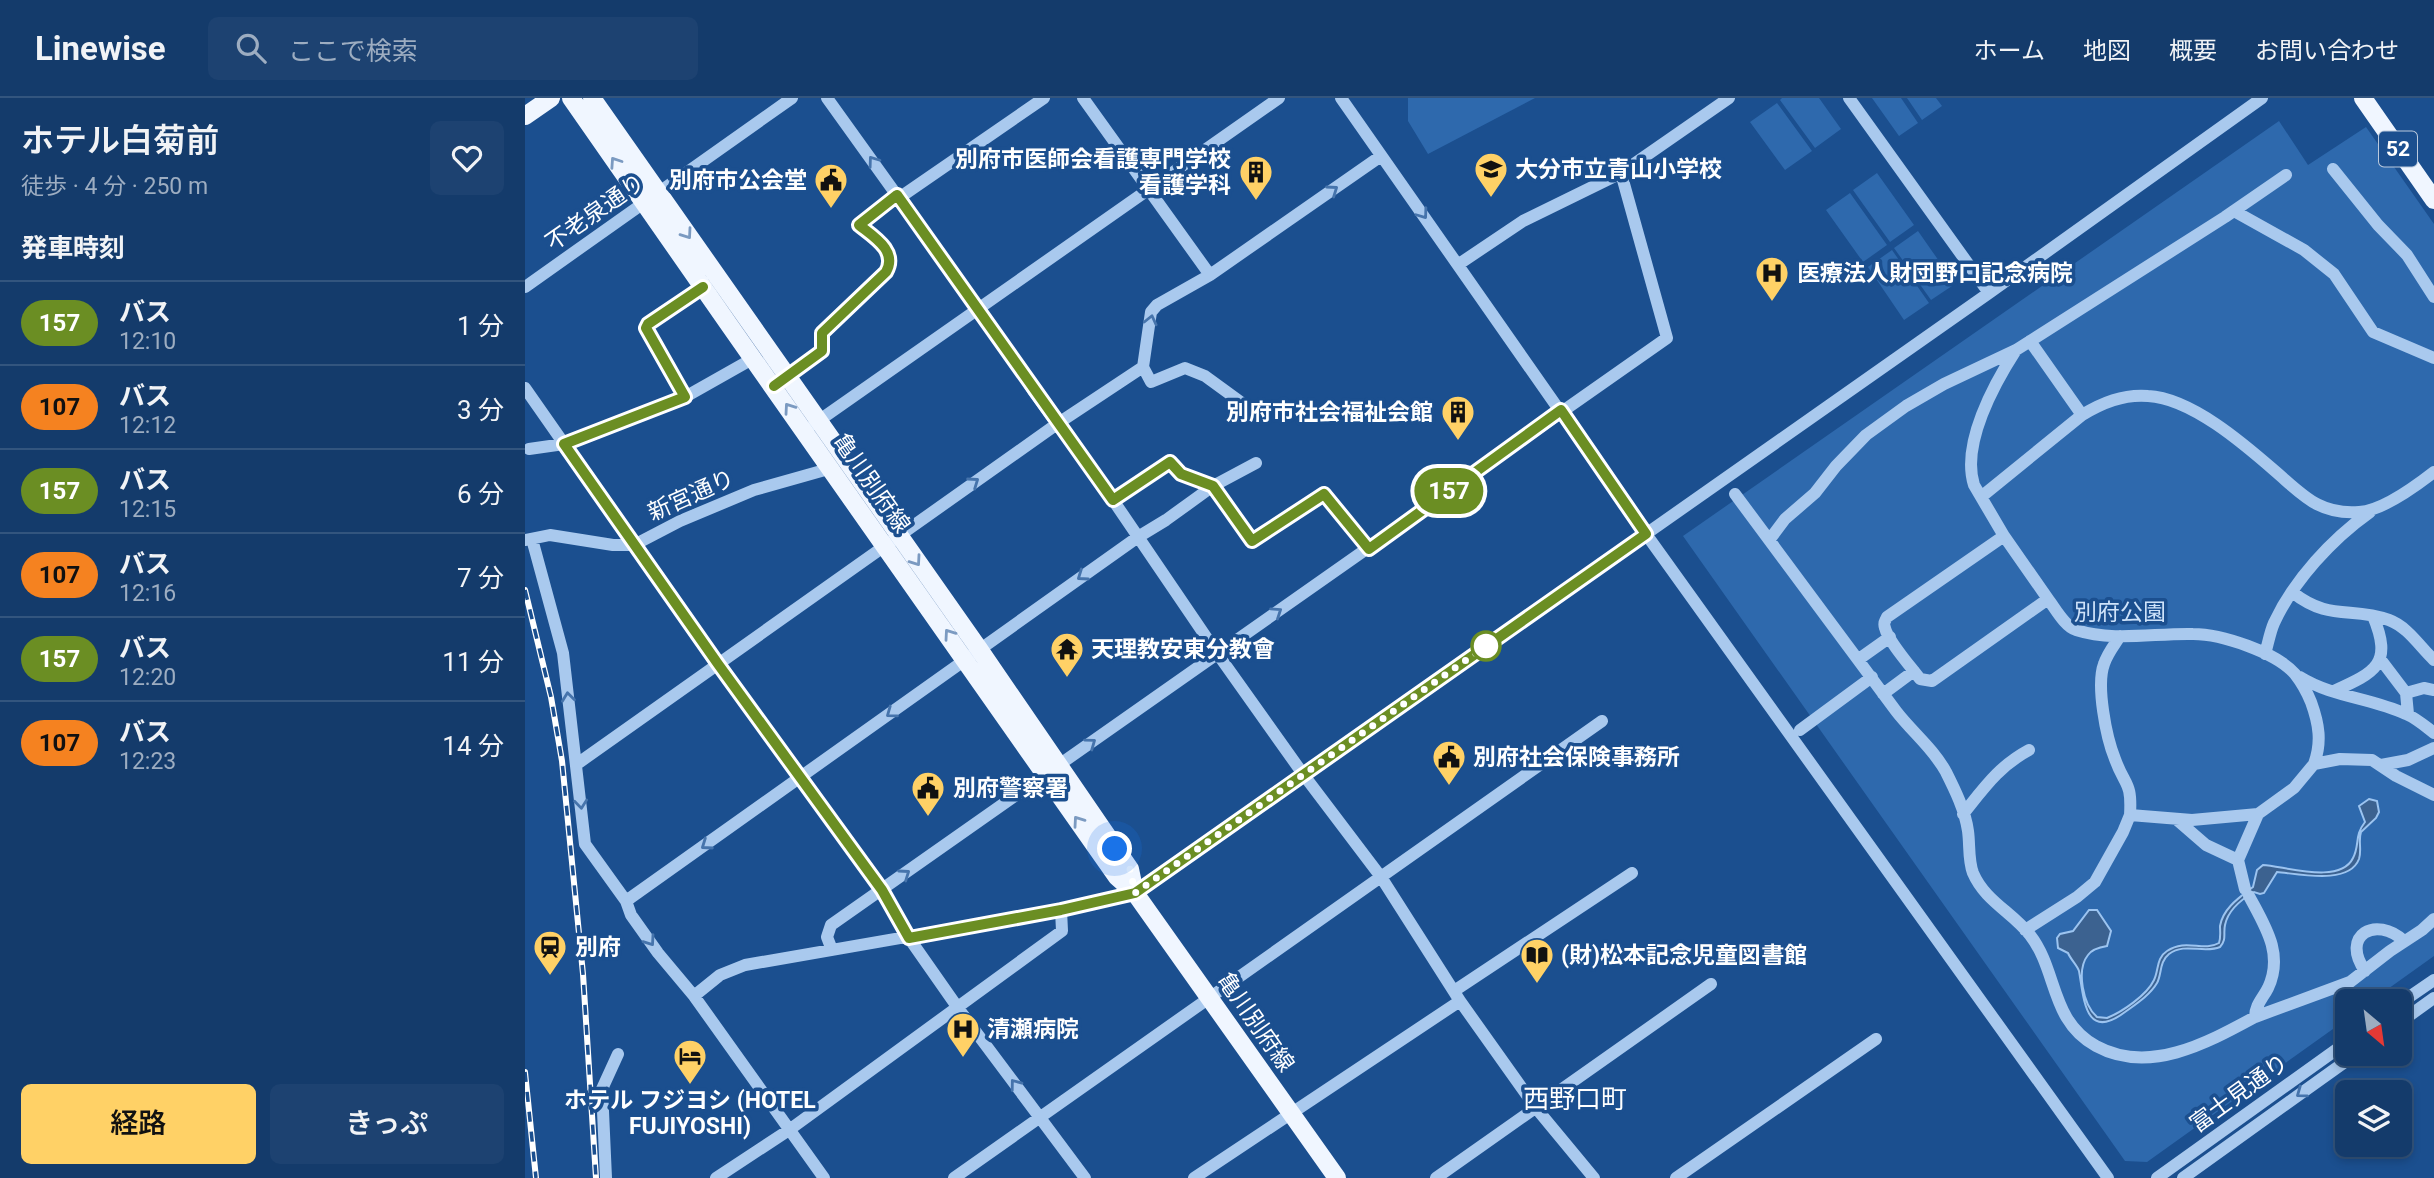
<!DOCTYPE html>
<html lang="ja">
<meta charset="utf-8">
<style>
:root{--surface:#143b6b;--page:#1d4271;--text:#f1f3f6;--muted:#9dadc1;--line:#33557e;--accent:#ffd166}
body{margin:0;font-family:Roboto,"Noto Sans JP",sans-serif;background:var(--page);color:var(--text);height:100vh;display:flex;flex-direction:column;font-size:26px;white-space:nowrap}
*{box-sizing:border-box;margin:0}
p{font-size:23px;color:var(--muted)}
.icon{flex:none;width:38px;height:38px;fill:none;stroke:currentColor;stroke-width:2;stroke-linecap:round;stroke-linejoin:round}
.map{position:relative;flex:1;overflow:hidden}
.side{display:flex;flex-direction:column;background:var(--surface);width:525px}
.side>*{flex:none}
.badge{padding:0 14px;border-radius:23px;font-size:24px;line-height:46px}
.needle{width:46px;rotate:151deg}
.buttons{position:absolute;left:1810px;top:891px;display:grid;gap:14px}
.buttons a{display:grid;place-items:center;width:77px;height:77px;border-radius:10px;background:var(--surface);box-shadow:0 4px 10px #0003,0 0 0 2px var(--line);font-size:35px}
.you{position:absolute;width:35px;height:35px;margin:-18px;border:5px solid #fff;border-radius:50%;background:#1a73e8;box-shadow:0 0 0 10px #1a73e833}
.map>.badge{position:absolute;translate:-50% -50%;box-shadow:0 0 0 4px #fff}
h2{padding:0 21px;font-size:26px;line-height:63px}
.round{display:grid;place-items:center;flex:none;width:74px;height:74px;border-radius:10px;background:var(--page)}
.summary{display:flex;align-items:center;justify-content:space-between;height:119px;padding:0 21px}
h1{font-size:33px;font-weight:600;line-height:52px}
.button{display:flex;gap:14px;margin-top:auto;padding:14px 21px}
.button a{flex:1;height:80px;border-radius:10px;background:var(--accent);color:#111;font-size:28px;font-weight:600;line-height:80px;text-align:center}
.button a+a{background:var(--page);color:var(--text)}
ul{padding:0;list-style:none}
li{display:flex;align-items:center;gap:21px;height:84px;padding:0 21px;border-top:2px solid var(--line)}
li div{flex:1}
li b{display:block;font-size:26px}
li em{font-style:normal}
li .badge{min-width:77px;font-weight:700;text-align:center}
header{display:flex;align-items:center;gap:42px;box-sizing:border-box;height:98px;padding:0 35px;background:var(--surface);border-bottom:2px solid var(--line)}
header strong{font-size:33px}
nav{display:flex;gap:38px;margin-inline-start:auto;font-size:24px}
.search{width:490px;height:63px;background:var(--page);display:flex;align-items:center;gap:18px;box-sizing:border-box;padding:0 24px;border-radius:10px;color:var(--muted);font-size:26px}
main{display:flex;flex:1;min-height:0}
.map>svg:first-child{display:block}
.green{fill:#2e69ad}
.water{fill:#3c6290;stroke:#9cc4f0;stroke-width:2}
.lines{fill:none;stroke-linecap:round;stroke-linejoin:round}
.minor{stroke:#a9c9ee;stroke-width:12}
.major{stroke:#f0f6ff;stroke-width:18}
.rail-casing{stroke:#fff;stroke-width:6}
.rail{stroke:#1b4f8f;stroke-width:3.5;stroke-dasharray:10;stroke-linecap:butt}
.oneway{stroke:#4674ac}
.oneway2{stroke:#7b9ac1}
.line-casing{stroke:#fff;stroke-width:16}
.line{stroke:#6b8e23;stroke-width:10}
.walk{stroke:#fff;stroke-width:7;stroke-dasharray:0 12.6}
.stop-dot{fill:#fff;stroke:#6b8e23;stroke-width:3.5}
.labels{text-anchor:middle;stroke-width:7;stroke-linejoin:round;paint-order:stroke}
.shield{fill:#1b4f8f;stroke:#bbcadd;stroke-width:2}
.shield-label{font-size:21px;font-weight:bold;fill:#fff}
.poi-label{font-size:23px;font-weight:bold;fill:#fff;stroke:#1b4f8f;text-anchor:start}
.street-label{font-size:23px;fill:#fff;stroke:#1b4f8f}
.park-label{font-size:23px;fill:#cfe3fa;stroke:#1b4f8f}
.quarter-label{font-size:26px;fill:#fff;stroke:#1b4f8f}
</style>
<header>
<strong>Linewise</strong>
<div class="search"><svg class="icon" aria-label="search" viewBox="0 0 24 24"><circle cx="10" cy="10" r="6"/><path d="M15 15l6 6"/></svg>ここで検索</div>
<nav><a>ホーム</a><a>地図</a><a>概要</a><a>お問い合わせ</a></nav>
</header>
<main>
<section class="side">
<div class="summary"><div><h1>ホテル白菊前</h1><p>徒歩 · 4 分 · 250 m</p></div><a class="round"><svg class="icon" aria-label="heart" viewBox="0 0 24 24"><path d="M12 20l-8-8c-3-5 5-10 8-4 3-6 11-1 8 4z"/></svg></a></div>
<h2>発車時刻</h2>
<ul>
<li><span class="badge" style="background:#6b8e23;color:#fff">157</span><div><b>バス</b><p>12:10</p></div><em>1 分</em></li>
<li><span class="badge" style="background:#f58220;color:#111">107</span><div><b>バス</b><p>12:12</p></div><em>3 分</em></li>
<li><span class="badge" style="background:#6b8e23;color:#fff">157</span><div><b>バス</b><p>12:15</p></div><em>6 分</em></li>
<li><span class="badge" style="background:#f58220;color:#111">107</span><div><b>バス</b><p>12:16</p></div><em>7 分</em></li>
<li><span class="badge" style="background:#6b8e23;color:#fff">157</span><div><b>バス</b><p>12:20</p></div><em>11 分</em></li>
<li><span class="badge" style="background:#f58220;color:#111">107</span><div><b>バス</b><p>12:23</p></div><em>14 分</em></li>
</ul>
<div class="button"><a>経路</a><a>きっぷ</a></div>
</section>
<div class="map">
<svg width="1909" height="1080" viewBox="0 0 1909 1080">
<rect width="100%" height="100%" fill="#1b4f8f"/>
<path class="green" d="M883,0h127l-107,56 -20,-33z
M1257,0h37l22,31 -26,19 -35,-48z
M1347,0h29l17,25 -19,13z
M1382,0h29l6,8 -20,14z
M1252,5l35,48 -27,19 -35,-48z
M1754,23l29,44 58,-38 68,97v732l-63,45h-24v18l-200,143 -22,-1 -442,-625z
M1352,75l37,52 -24,17 -37,-52z
M1325,95l37,52 -24,17 -37,-52z
M1393,133l37,53 -24,16 -37,-52z
M1367,152l37,53 -25,17 -36,-53z"/>
<path class="water" d="M1844,701l8,2 2,11 -3,6 -15,14c-3,9 1,18 -2,27 -10,26 -59,15 -82,13l-13,21 -4,1 -6,-2c-12,7 -26,18 -29,33 -2,9 2,14 -5,22 -16,7 -35,-5 -51,7 -10,8 -7,20 -12,29 -7,12 -21,21 -32,29 -40,30 -41,-13 -46,-41 -2,-6 -8,-11 -11,-18l-10,-5 -1,-10 3,-4 13,-3 16,-21h8l14,21 -4,15c-6,1 -15,3 -19,9 -12,15 -5,50 9,62l10,1c15,-6 40,-23 47,-38 5,-10 2,-22 13,-29 19,-13 36,1 52,-8 2,-6 1,-11 1,-17 3,-18 20,-29 33,-39l4,-17 6,-5c21,1 77,20 90,-7 7,-13 1,-22 12,-36l-6,-16z"/>
<g class="lines">
<path class="minor" d="M302,0l183,255 24,39 79,108 104,153 86,121 78,103 79,124 76,107 58,70
M558,0l127,177
M816,0l305,436 462,644
M1324,0l140,195
M1808,71l45,56 29,30 27,42
M374,100l145,-100
M1709,113l70,39 30,24 39,58 61,26
M934,166l64,-43 98,-48 108,-75
M0,189l267,-189
M1505,243l52,74c20,-12 41,-21 66,-19 43,2 96,48 127,75 28,24 44,44 84,41 22,-1 57,-26 75,-40
M1491,252c-22,34 -55,94 -42,135l30,51 -117,81c-2,5 -4,5 -2,11 3,13 26,39 35,51l12,2 116,-82c7,9 17,28 28,31 38,12 78,3 117,4 28,0 83,18 102,40 7,9 12,18 16,28 8,22 11,40 3,62
M618,269l8,15 34,-14 20,8 48,35
M249,288l48,-35v-18l64,-61c12,-21 -12,-35 -27,-47l38,-30
M0,290l193,276 164,226 27,48 49,70 127,170
M160,299l-39,-69 2,-4 56,-37
M289,326l465,-326
M4,351l35,-5 121,-47 69,-39
M1210,396c53,72 107,144 161,217 16,21 37,37 50,61 9,18 19,38 22,59 2,14 0,29 5,42 12,28 39,39 57,62 28,36 20,86 66,111 53,29 111,-3 159,-29 0,-12 8,-19 13,-29 16,-34 -3,-62 -19,-92
M1456,399l101,-82
M588,402l57,-38 11,12 32,12 39,55 72,-47 45,55
M1479,438l44,63
M7,441l31,114 22,191 41,57 5,14 27,38 36,43 130,182
M1245,441l15,-20 30,-26 21,-27 30,-31 40,-29 38,-22 72,-34 209,-133 61,-42
M1,442l24,-5 63,10h21l46,-24 74,-31 78,-22
M1767,494c38,30 59,14 97,28 19,7 31,27 45,40
M1595,538c-5,8 -13,18 -16,28 -8,21 2,73 11,95 10,28 17,22 15,56
M1740,556c3,-10 5,-22 9,-31 20,-43 58,-84 96,-111
M1334,561l31,-22
M1856,562l25,33 2,21
M1775,579c32,20 72,21 106,37 10,4 19,12 28,19
M1809,593c42,-19 59,-27 39,-75
M1881,595l18,-5 10,2
M1358,596l31,-23
M1275,632l72,-53
M52,666l480,-340 86,-57 8,-55 6,-7 53,-30 171,-119
M1856,667l27,-5 26,-12
M1438,716c21,-26 36,-48 66,-64
M1651,721l30,26 32,15
M1720,791l-7,-29 20,-46
M101,803l512,-364 28,-17 47,-34 43,-23
M1500,832l52,-33 18,-15 28,-50 7,-17 62,5 66,-6 36,-26 20,-24 26,-5 32,1 24,16 38,19
M307,852l-5,-13 4,-12 836,-587 -46,-165
M1840,873c-25,-36 11,-56 39,-30
M929,893l178,-118
M169,898l26,-21 25,-10 316,-55 74,-17 854,-600 273,-195
M1874,906l35,-24
M1730,919l95,-35 40,-31 32,-21 12,-11
M1874,925l35,-25
M81,1080l-4,-89 16,-35
M191,1080l73,-48 273,-199 -1,-21
M429,1080l648,-457
M669,1080l266,-177
M911,1080l275,-194
M1151,1080l200,-139
M1632,1080l190,-136
M1658,1080l173,-124"/>
<path class="major" d="M46,0c180,261 365,518 546,779l18,16 202,285
M67,0l387,551 151,220 5,24
M1838,0l71,102
M0,18l26,-18"/>
<defs>
<path id="rail" d="M0,492l26,107 11,64 21,213 13,204
M0,974l11,106"/>
</defs>
<use href="#rail" class="rail-casing"/>
<use href="#rail" class="rail"/>
</g>
<defs><path id="oneway-chevron" d="M-2-3.5L2.5 0L-2 3.5" fill="none" stroke-width="1.6" stroke-linecap="round" stroke-linejoin="round" transform="scale(1.75)"/></defs>
<g class="oneway">
<use href="#oneway-chevron" transform="translate(348 63) rotate(-126)"/>
<use href="#oneway-chevron" transform="translate(808 92) rotate(-35)"/>
<use href="#oneway-chevron" transform="translate(898 116) rotate(54)"/>
<use href="#oneway-chevron" transform="translate(626 222) rotate(-77)"/>
<use href="#oneway-chevron" transform="translate(449 384) rotate(-35)"/>
<use href="#oneway-chevron" transform="translate(557 478) rotate(145)"/>
<use href="#oneway-chevron" transform="translate(752 514) rotate(-34)"/>
<use href="#oneway-chevron" transform="translate(43 599) rotate(-97)"/>
<use href="#oneway-chevron" transform="translate(366 615) rotate(144)"/>
<use href="#oneway-chevron" transform="translate(566 645) rotate(-36)"/>
<use href="#oneway-chevron" transform="translate(56 706) rotate(84)"/>
<use href="#oneway-chevron" transform="translate(181 747) rotate(145)"/>
<use href="#oneway-chevron" transform="translate(380 776) rotate(-35)"/>
<use href="#oneway-chevron" transform="translate(125 843) rotate(55)"/>
<use href="#oneway-chevron" transform="translate(490 986) rotate(-127)"/>
<use href="#oneway-chevron" transform="translate(1776 995) rotate(144)"/>
</g>
<g class="oneway2">
<use href="#oneway-chevron" transform="translate(90 64) rotate(-124)"/>
<use href="#oneway-chevron" transform="translate(162 136) rotate(55)"/>
<use href="#oneway-chevron" transform="translate(264 310) rotate(-125)"/>
<use href="#oneway-chevron" transform="translate(391 463) rotate(55)"/>
<use href="#oneway-chevron" transform="translate(424 536) rotate(-125)"/>
<use href="#oneway-chevron" transform="translate(553 723) rotate(-125)"/>
</g>
<g class="lines">
<defs>
<path id="line" d="M178,189l-55,37 -2,4 39,69 -121,47 154,220 164,226 27,48 152,-28 74,-17 511,-359 -85,-124 -192,139 -45,-55 -72,47 -39,-55 -32,-12 -11,-12 -57,38 -216,-305 -38,30c15,12 39,26 27,47l-64,61v18l-48,35"/>
</defs>
<use href="#line" class="line-casing"/>
<use href="#line" class="line"/>
<path class="walk" d="M590,751l15,20 5,24 351,-247"/>
</g>
<defs>
<symbol id="school-pin" viewBox="-11 -11 22 30"><path d="M0 17L-7.5 6A9.5 9.5 0 1 1 7.5 6Z" fill="#ffd166" stroke="#1b4f8f"/><path d="M0-5L7-2L0 1L-7-2ZM-4 1L0 2.5L4 1V4Q0 6-4 4Z" fill="#111"/></symbol>
<symbol id="building-pin" viewBox="-11 -11 22 30"><path d="M0 17L-7.5 6A9.5 9.5 0 1 1 7.5 6Z" fill="#ffd166" stroke="#1b4f8f"/><path d="M-4-6H4V6H1V3H-1V6H-4ZM-2.5-4.3h1.7v1.8h-1.7ZM.8-4.3h1.7v1.8H.8ZM-2.5-1h1.7V.8h-1.7ZM.8-1h1.7V.8H.8Z" fill="#111"/></symbol>
<symbol id="civic-pin" viewBox="-11 -11 22 30"><path d="M0 17L-7.5 6A9.5 9.5 0 1 1 7.5 6Z" fill="#ffd166" stroke="#1b4f8f"/><path d="M-.6-6.5H3V-4.5H.6V-3L4-1V1h2V6H-6V1h2V-1L-.6-3ZM-1.2 2.5V6h2.4V2.5Z" fill="#111"/></symbol>
<symbol id="hospital-pin" viewBox="-11 -11 22 30"><path d="M0 17L-7.5 6A9.5 9.5 0 1 1 7.5 6Z" fill="#ffd166" stroke="#1b4f8f"/><path d="M-5-5h3v3.5h4V-5h3V5h-3V1.5h-4V5h-3Z" fill="#111"/></symbol>
<symbol id="temple-pin" viewBox="-11 -11 22 30"><path d="M0 17L-7.5 6A9.5 9.5 0 1 1 7.5 6Z" fill="#ffd166" stroke="#1b4f8f"/><path d="M0-6L5-2H3V0L6.5 2.5H4V6H1.5V3h-3V6H-4V2.5H-6.5L-3 0V-2H-5Z" fill="#111"/></symbol>
<symbol id="station-pin" viewBox="-11 -11 22 30"><path d="M0 17L-7.5 6A9.5 9.5 0 1 1 7.5 6Z" fill="#ffd166" stroke="#1b4f8f"/><path d="M-3-6H3Q5-6 5-4V2Q5 4 3 4L4.5 6H3L1.5 4h-3L-3 6H-4.5L-3 4Q-5 4-5 2V-4Q-5-6-3-6ZM-3.5-4v3h7v-3ZM-3.5 1v1.5H-2V1ZM2 1v1.5H3.5V1Z" fill="#111"/></symbol>
<symbol id="library-pin" viewBox="-11 -11 22 30"><path d="M0 17L-7.5 6A9.5 9.5 0 1 1 7.5 6Z" fill="#ffd166" stroke="#1b4f8f"/><path d="M-6-4Q-3-5.5-.7-3.5V5Q-3 3-6 4ZM6-4Q3-5.5 .7-3.5V5Q3 3 6 4Z" fill="#111"/></symbol>
<symbol id="hotel-pin" viewBox="-11 -11 22 30"><path d="M0 17L-7.5 6A9.5 9.5 0 1 1 7.5 6Z" fill="#ffd166" stroke="#1b4f8f"/><path d="M-6-4.5h1.5V1H6V5H4.5V3h-9V5H-6ZM-4 0a1.8 1.8 0 1 1 3.6 0ZM.5 0V-2.5h3Q6-2.5 6 0Z" fill="#111"/></symbol>
</defs>
<g fill-rule="evenodd">
<use href="#school-pin" x="947" y="52" width="38" height="52"/>
<use href="#building-pin" x="712" y="55" width="38" height="52"/>
<use href="#civic-pin" x="287" y="63" width="38" height="52"/>
<use href="#hospital-pin" x="1228" y="156" width="38" height="52"/>
<use href="#building-pin" x="914" y="295" width="38" height="52"/>
<use href="#temple-pin" x="523" y="532" width="38" height="52"/>
<use href="#civic-pin" x="905" y="640" width="38" height="52"/>
<use href="#civic-pin" x="384" y="671" width="38" height="52"/>
<use href="#station-pin" x="6" y="830" width="38" height="52"/>
<use href="#library-pin" x="993" y="838" width="38" height="52"/>
<use href="#hospital-pin" x="419" y="912" width="38" height="52"/>
<use href="#hotel-pin" x="146" y="939" width="38" height="52"/>
</g>
<circle class="stop-dot" cx="961" cy="548" r="14"/>
<g class="labels">
<rect class="shield" x="1854" y="33.5" width="38" height="35" rx="5"/>
<g class="shield-label">
<text x="1873" y="58">52</text>
</g>
<g class="poi-label">
<text x="706" y="69" text-anchor="end">別府市医師会看護専門学校<tspan x="706" dy="26">看護学科</tspan></text>
<text x="990" y="79">大分市立青山小学校</text>
<text x="282" y="90" text-anchor="end">別府市公会堂</text>
<text x="1272" y="183">医療法人財団野口記念病院</text>
<text x="908" y="322" text-anchor="end">別府市社会福祉会館</text>
<text x="566" y="559">天理教安東分教會</text>
<text x="948" y="667">別府社会保険事務所</text>
<text x="428" y="698">別府警察署</text>
<text x="50" y="857">別府</text>
<text x="1036" y="865">(財)松本記念児童図書館</text>
<text x="462" y="939">清瀬病院</text>
<text x="165" y="1010" text-anchor="middle">ホテル フジヨシ (HOTEL<tspan x="165" dy="26">FUJIYOSHI)</tspan></text>
</g>
<g class="street-label">
<text transform="translate(70 114) rotate(-35)" y="8">不老泉通り</text>
<text transform="translate(347 385) rotate(55)" y="8">亀川別府線</text>
<text transform="translate(166 397) rotate(-24)" y="8">新宮通り</text>
<text transform="translate(731 924) rotate(55)" y="8">亀川別府線</text>
<text transform="translate(1714 995) rotate(-36)" y="8">富士見通り</text>
</g>
<g class="park-label">
<text x="1595" y="522">別府公園</text>
</g>
<g class="quarter-label">
<text x="1050" y="1010">西野口町</text>
</g>
</g>
</svg>
<div class="buttons">
<a><svg class="needle" viewBox="-14 -14 28 28"><path d="M0-13l5 13h-10z" fill="#e53935"/><path d="M0 13l5-13h-10z" fill="#9dadc1"/></svg></a>
<a><svg class="icon" aria-label="layers" viewBox="0 0 24 24"><path d="M12 4l9 5-9 5-9-5zM3 14l9 5 9-5"/></svg></a>
</div>
<div class="you" style="left:590px;top:751px"></div>
<b class="badge" style="left:924px;top:393px;background:#6b8e23;color:#fff">157</b>
</div>
</main>
